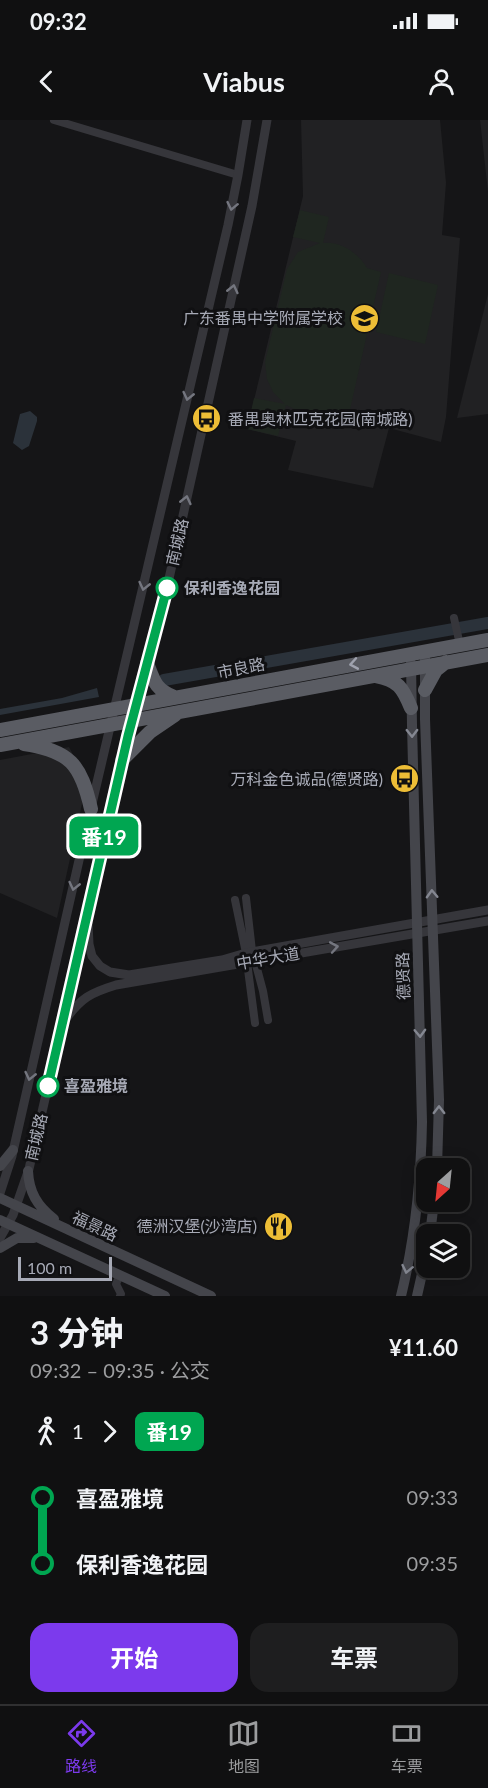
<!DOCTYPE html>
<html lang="zh">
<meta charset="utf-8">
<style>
:root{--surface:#101011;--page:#1e1e1f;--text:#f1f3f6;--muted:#9c9d9f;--line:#303031;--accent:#7c3aed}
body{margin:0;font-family:Lato,"Noto Sans SC",sans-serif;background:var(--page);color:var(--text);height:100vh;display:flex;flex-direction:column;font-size:22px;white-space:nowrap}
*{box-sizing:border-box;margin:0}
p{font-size:20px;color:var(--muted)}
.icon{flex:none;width:33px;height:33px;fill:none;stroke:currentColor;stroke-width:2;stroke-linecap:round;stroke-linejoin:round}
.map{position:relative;height:1176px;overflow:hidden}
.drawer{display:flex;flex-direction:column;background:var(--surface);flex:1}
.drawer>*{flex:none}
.badge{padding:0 12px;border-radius:9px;font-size:21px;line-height:39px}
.needle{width:39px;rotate:207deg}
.controls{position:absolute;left:416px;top:1038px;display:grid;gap:12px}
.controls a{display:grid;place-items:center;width:54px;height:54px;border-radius:12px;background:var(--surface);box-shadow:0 3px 15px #0003,0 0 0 2px var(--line);font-size:30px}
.scale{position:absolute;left:18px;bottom:15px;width:94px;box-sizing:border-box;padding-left:6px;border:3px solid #a7aab6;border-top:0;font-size:16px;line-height:21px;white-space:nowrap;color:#a7aab6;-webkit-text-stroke:4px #101012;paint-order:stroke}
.map>.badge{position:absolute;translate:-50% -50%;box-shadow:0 0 0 3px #fff}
.legs{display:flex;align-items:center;gap:9px;height:66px;padding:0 30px;font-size:20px}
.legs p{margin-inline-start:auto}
.overview{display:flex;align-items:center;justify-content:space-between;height:102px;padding:0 30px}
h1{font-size:33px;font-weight:700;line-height:45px}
.primary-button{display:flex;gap:12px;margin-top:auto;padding:12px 30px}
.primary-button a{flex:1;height:69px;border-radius:18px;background:var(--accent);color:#fff;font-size:24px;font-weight:700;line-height:69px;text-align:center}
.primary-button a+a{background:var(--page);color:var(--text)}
ul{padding:0 30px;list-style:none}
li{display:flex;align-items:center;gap:21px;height:66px;font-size:22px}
li i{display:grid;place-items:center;width:9px;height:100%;margin:0 8px;background:currentColor}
li i::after{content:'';width:15px;height:15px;margin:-8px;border:4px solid;border-radius:50%;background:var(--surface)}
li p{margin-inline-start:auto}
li:first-child i{background:linear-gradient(#0000 50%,currentColor 0)}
li:last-child i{background:linear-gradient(currentColor 50%,#0000 0)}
.status{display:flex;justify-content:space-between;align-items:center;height:42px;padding:0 30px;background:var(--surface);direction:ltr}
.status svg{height:16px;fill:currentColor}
header{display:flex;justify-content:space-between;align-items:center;height:78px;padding:0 30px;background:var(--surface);font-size:27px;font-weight:700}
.tab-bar{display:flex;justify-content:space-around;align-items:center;height:84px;border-top:2px solid var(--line);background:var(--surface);font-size:16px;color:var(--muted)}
.tab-bar a{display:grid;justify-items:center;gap:3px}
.tab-bar .current{color:var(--accent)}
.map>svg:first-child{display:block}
.built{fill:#212123}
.green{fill:#1f2620}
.water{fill:#2b323a}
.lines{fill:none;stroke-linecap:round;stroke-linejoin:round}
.river{stroke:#2b323a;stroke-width:12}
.minor{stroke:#36363b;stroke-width:8}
.tertiary{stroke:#36363b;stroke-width:9}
.secondary{stroke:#44454b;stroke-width:10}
.trunk{stroke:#5a5c63;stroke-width:14}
.oneway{stroke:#74767f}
.oneway2{stroke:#9fa2ae}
.oneway3{stroke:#848791}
.line-1-casing{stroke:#fff;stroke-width:14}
.line-1{stroke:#00a651;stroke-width:9}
.stop-1-dot{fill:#fff;stroke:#00a651;stroke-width:3}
.labels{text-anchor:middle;stroke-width:6;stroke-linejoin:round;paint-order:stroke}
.poi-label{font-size:16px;fill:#a7aab6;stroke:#101012;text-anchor:end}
.street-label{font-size:16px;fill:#a7aab6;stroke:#101012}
.stop-label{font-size:16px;font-weight:bold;fill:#a7aab6;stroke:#101012;text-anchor:start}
</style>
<div class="status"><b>09:32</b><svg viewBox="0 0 49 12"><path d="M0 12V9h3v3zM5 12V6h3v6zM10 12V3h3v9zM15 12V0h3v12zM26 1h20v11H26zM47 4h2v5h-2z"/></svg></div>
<header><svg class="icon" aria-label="back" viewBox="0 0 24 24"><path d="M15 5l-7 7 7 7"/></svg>Viabus<svg class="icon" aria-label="person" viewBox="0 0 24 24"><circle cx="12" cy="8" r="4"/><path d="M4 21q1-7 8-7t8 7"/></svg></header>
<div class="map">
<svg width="488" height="1176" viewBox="0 0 488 1176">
<rect width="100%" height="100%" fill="#151517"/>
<path class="built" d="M301,0h139l6,63 -4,52 18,3 -14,179 -5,25 -52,-14 -16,60 -85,-18 8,-29 -49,-12 56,-233z
M480,0h8v72z
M488,174v120l-31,4z
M69,627l18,34 -30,137 -57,-25v-133z"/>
<path class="green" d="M300,90l29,7 -6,26c18,-2 35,10 44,25l14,4 -32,142 -18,-4 -28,3 -17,-8 -8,31 -31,-7 7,-31 31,6 -12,-12 -6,-13 -2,-17 22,-93 11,-17 22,-9 -27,-6z
M389,153l49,12 -13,59 -49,-12z"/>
<path class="water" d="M30,291l7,6v4l-8,25 -7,4 -9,-7 7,-29z
M97,568l2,9 -99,18v-6l62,-11z"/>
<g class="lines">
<path class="river" d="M164,560l324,-57"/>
<path class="minor" d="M54,0l184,55
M454,498l6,27
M246,778l6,53
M235,780l11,53
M255,841l8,30 5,29
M247,842l8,61
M120,1155l-4,9 5,10 -1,2"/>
<path class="tertiary" d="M88,803l1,21 3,12 8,10 10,6 19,3 93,-15 24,-7 242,-43
M65,900c16,-22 25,-27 51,-35l372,-64
M0,1073l12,-37 75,-331 141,-600 10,-50 9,-55
M0,1118l13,-23 16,-46 99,-433 38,-144 86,-386 15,-86"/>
<path class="secondary" d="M425,531v68l14,381 -2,68
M0,1046l13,-16
M28,1051c1,21 9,35 26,48
M0,1078l211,98
M0,1100l165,76
M430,1114l4,-32
M0,1128l17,-10h17
M401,1176c14,-57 20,-116 21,-174l-10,-397 -1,-62
M417,1176l9,-40"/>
<path class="trunk" d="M147,543c7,18 8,26 27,34
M376,556c22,4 27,12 35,32
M425,570l11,-20 10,-8
M0,610l488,-90
M24,624c46,7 57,20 67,65
M0,625l488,-90
M122,640l28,-28 25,-17"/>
</g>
<defs><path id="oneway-chevron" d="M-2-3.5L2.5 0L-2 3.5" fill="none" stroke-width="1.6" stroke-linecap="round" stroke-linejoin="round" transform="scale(1.5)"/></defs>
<g class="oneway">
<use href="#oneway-chevron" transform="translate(232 86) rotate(102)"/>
<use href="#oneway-chevron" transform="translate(233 169) rotate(-77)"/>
<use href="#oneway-chevron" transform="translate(188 276) rotate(103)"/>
<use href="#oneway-chevron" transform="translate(186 380) rotate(-77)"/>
<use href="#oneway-chevron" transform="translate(144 466) rotate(103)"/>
<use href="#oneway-chevron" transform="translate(74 766) rotate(103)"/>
<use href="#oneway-chevron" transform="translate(334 827) rotate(-10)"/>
<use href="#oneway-chevron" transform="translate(30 956) rotate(103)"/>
</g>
<use class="oneway2" href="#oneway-chevron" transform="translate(354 544) rotate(170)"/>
<g class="oneway3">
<use href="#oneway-chevron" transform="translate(412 613) rotate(89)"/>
<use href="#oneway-chevron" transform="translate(432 774) rotate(-92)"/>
<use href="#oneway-chevron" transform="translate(420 913) rotate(88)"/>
<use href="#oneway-chevron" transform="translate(439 990) rotate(-90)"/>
<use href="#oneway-chevron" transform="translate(407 1149) rotate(102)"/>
</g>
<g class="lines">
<defs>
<path id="line-1" d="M48,966l80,-350 39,-148"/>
</defs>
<use href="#line-1" class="line-1-casing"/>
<use href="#line-1" class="line-1"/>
</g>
<defs>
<symbol id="school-disc" viewBox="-11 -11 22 22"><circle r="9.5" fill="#edbd36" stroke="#101012"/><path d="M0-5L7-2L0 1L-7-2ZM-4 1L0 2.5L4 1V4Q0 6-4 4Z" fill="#111"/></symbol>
<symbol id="bus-disc" viewBox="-11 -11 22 22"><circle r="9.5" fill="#edbd36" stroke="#101012"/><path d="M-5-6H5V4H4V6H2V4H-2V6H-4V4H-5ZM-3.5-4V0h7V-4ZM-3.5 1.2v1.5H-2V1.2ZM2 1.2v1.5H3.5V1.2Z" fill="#111"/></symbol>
<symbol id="restaurant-disc" viewBox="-11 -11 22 22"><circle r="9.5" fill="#edbd36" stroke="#101012"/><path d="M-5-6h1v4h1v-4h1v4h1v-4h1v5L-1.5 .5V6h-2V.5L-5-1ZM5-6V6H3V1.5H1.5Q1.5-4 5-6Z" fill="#111"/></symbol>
</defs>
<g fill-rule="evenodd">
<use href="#school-disc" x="348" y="182" width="33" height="33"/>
<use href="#bus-disc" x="190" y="282" width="33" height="33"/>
<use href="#bus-disc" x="388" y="642" width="33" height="33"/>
<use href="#restaurant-disc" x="262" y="1090" width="33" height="33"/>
</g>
<g class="stop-1-dot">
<circle cx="167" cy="468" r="10"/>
<circle cx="48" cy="966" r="10"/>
</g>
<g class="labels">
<g class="poi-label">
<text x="343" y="204">广东番禺中学附属学校</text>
<text x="228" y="305" text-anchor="start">番禺奥林匹克花园(南城路)</text>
<text x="383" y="665">万科金色诚品(德贤路)</text>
<text x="257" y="1112">德洲汉堡(沙湾店)</text>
</g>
<g class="street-label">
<text transform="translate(177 422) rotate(-77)" y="6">南城路</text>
<text transform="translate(241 548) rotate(-11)" y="6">市良路</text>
<text transform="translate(268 838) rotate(-10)" y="6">中华大道</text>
<text transform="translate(403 856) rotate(-92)" y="6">德贤路</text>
<text transform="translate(36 1017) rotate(-77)" y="6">南城路</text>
<text transform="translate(95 1106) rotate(25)" y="6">福景路</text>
</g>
<g class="stop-label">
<text x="184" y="474">保利香逸花园</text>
<text x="64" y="972">喜盈雅境</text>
</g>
</g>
</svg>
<div class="controls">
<a><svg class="needle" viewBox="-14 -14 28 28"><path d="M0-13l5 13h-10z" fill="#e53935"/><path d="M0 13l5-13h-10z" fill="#9c9d9f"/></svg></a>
<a><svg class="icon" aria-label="layers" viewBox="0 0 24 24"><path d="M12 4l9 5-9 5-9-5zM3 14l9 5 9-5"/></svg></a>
</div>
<div class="scale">100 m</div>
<b class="badge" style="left:104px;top:716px;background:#00a651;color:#fff">番19</b>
</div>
<section class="drawer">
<div class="overview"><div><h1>3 分钟</h1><p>09:32 – 09:35 · 公交</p></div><b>¥11.60</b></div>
<div class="legs"><svg class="icon" aria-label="walk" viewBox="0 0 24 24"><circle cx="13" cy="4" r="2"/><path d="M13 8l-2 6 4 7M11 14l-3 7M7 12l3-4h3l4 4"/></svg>1<svg class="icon" aria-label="forward" viewBox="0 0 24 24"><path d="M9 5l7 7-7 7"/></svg><b class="badge" style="background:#00a651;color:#fff">番19</b></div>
<ul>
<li><i style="color:#00a651"></i><b>喜盈雅境</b><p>09:33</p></li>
<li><i style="color:#00a651"></i><b>保利香逸花园</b><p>09:35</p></li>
</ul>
<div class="primary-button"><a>开始</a><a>车票</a></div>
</section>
<nav class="tab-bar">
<a class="current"><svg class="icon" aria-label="directions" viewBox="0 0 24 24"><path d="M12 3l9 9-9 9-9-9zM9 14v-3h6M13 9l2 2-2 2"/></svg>路线</a>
<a><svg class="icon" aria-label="map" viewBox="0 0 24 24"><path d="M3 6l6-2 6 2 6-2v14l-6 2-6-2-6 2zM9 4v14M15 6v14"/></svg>地图</a>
<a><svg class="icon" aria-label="tickets" viewBox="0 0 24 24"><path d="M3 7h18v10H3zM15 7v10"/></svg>车票</a>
</nav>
